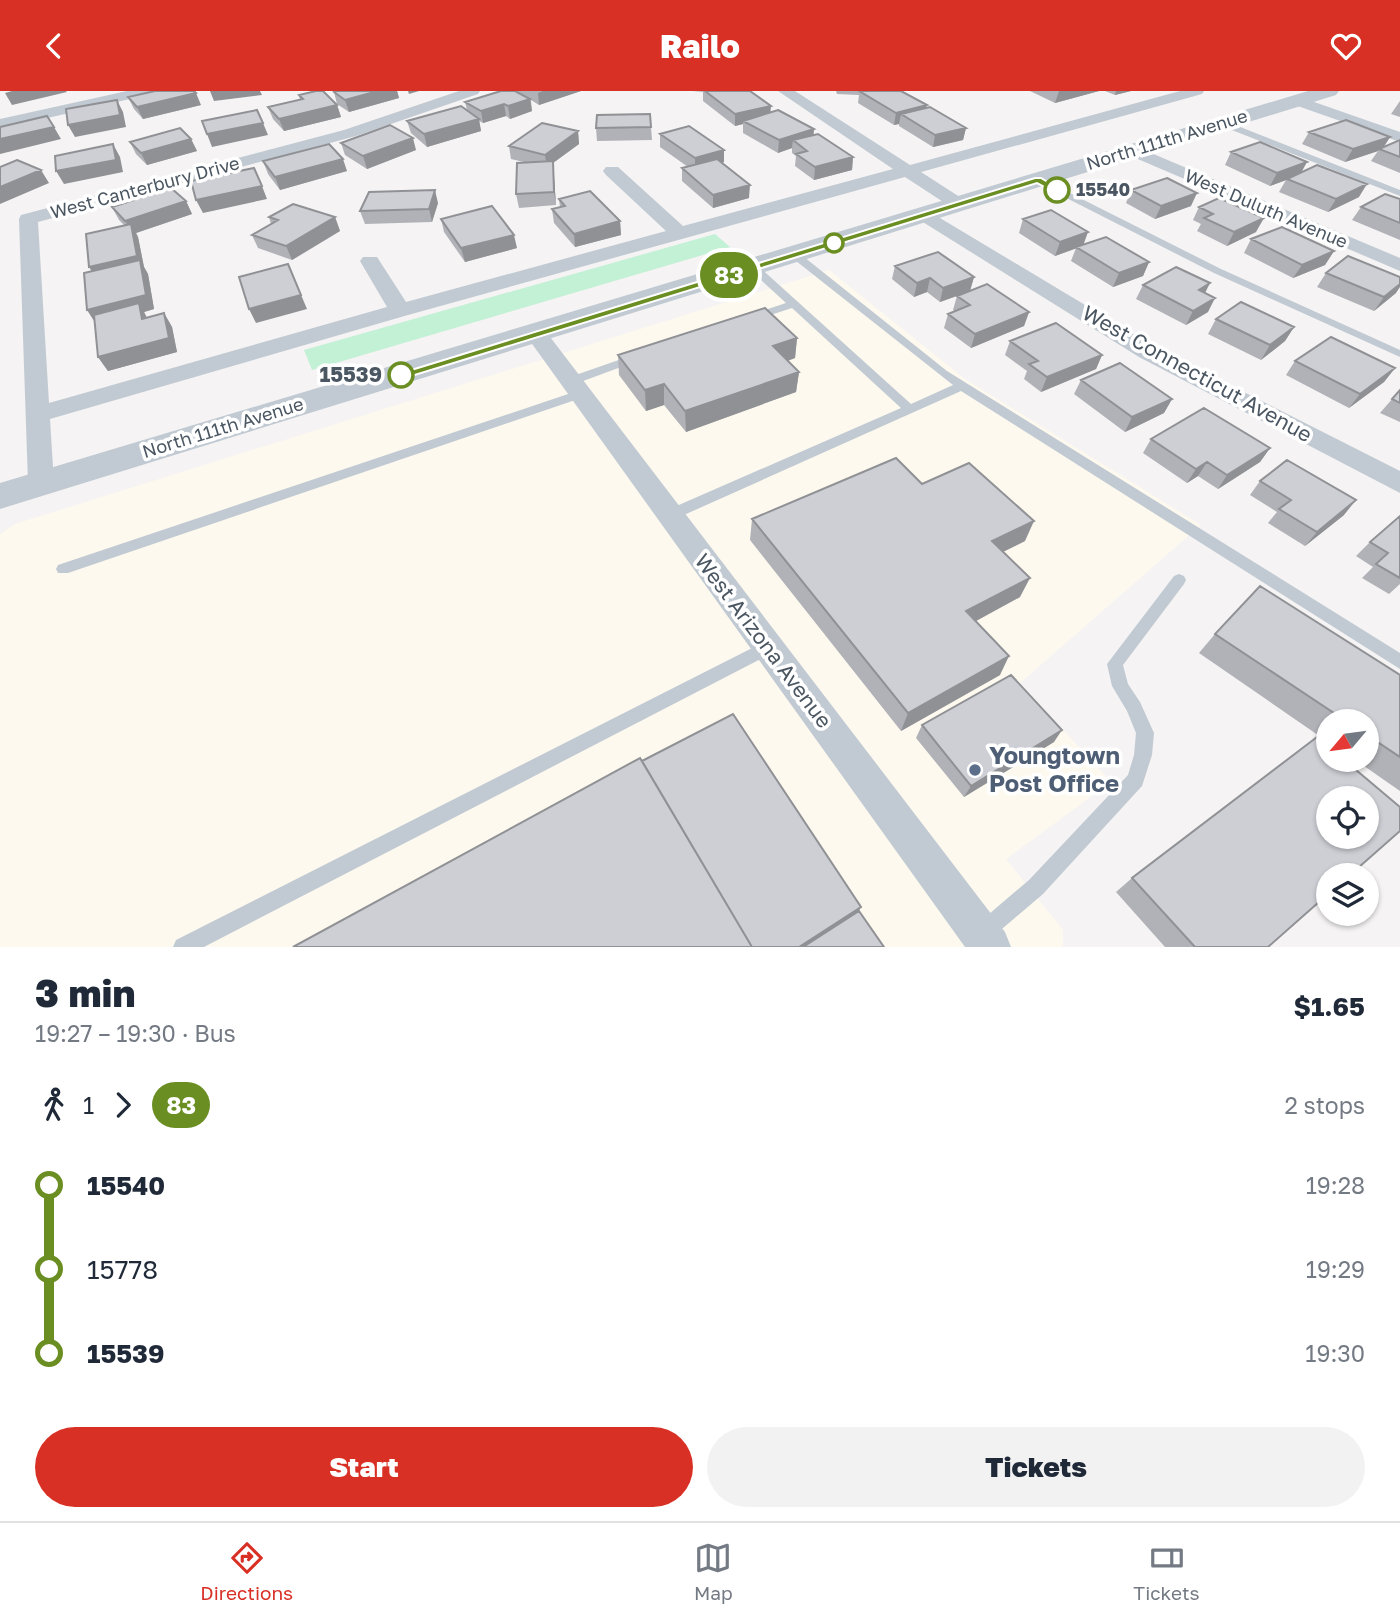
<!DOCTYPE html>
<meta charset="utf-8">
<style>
:root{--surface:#fff;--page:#f2f2f3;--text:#1f2937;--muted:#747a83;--line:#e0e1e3;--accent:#d93025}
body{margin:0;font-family:"Golos Text",sans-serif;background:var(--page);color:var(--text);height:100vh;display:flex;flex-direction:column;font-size:26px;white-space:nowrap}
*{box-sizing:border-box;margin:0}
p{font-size:23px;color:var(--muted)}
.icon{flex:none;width:38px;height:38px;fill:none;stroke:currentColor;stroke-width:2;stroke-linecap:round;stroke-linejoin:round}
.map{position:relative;height:856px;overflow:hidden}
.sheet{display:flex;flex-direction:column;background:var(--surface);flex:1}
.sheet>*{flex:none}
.badge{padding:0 14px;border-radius:23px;font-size:24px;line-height:46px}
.needle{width:46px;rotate:241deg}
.buttons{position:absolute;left:1316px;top:618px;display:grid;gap:14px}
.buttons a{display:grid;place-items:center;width:63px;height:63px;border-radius:50%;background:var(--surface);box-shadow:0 2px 5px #0004;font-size:35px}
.map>.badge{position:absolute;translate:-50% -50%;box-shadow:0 0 0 4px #fff}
.legs{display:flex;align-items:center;gap:10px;height:77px;padding:0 35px;font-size:23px}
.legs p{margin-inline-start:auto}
.headline{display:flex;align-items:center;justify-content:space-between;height:119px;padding:0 35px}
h1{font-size:38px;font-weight:800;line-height:52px}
.button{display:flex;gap:14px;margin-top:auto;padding:14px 35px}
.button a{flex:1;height:80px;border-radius:42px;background:var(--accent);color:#fff;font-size:28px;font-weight:800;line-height:80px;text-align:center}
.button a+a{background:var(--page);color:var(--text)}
ul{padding:0 35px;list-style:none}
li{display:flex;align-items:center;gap:24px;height:84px;font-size:26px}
li i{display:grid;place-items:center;width:10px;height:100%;margin:0 9px;background:currentColor}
li i::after{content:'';width:18px;height:18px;margin:-9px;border:5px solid;border-radius:50%;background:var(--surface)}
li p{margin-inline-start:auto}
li:first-child i{background:linear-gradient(#0000 50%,currentColor 0)}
li:last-child i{background:linear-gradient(currentColor 50%,#0000 0)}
header{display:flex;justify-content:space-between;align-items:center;height:91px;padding:0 35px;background:var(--accent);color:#fff;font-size:32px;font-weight:800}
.tabs{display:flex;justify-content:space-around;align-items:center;height:98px;border-top:2px solid var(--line);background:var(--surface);font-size:19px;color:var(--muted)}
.tabs a{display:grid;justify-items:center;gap:4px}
.tabs .selected{color:var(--accent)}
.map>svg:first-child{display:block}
.commercial{fill:#fdf9ef}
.green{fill:#c3f1d5}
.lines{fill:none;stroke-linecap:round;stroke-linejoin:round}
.service{fill:#c1cad2;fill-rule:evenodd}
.minor{fill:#c1cad2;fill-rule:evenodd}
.tertiary{fill:#c1cad2;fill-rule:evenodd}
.wall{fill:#b0b2b7}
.shaded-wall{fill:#909195}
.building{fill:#cdcfd5;stroke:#909195;stroke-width:2;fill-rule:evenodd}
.line-1{fill:#6b8e23;stroke:#fff;stroke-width:2}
.stop-1-dot{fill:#fff;stroke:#6b8e23;stroke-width:3.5}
.service-dot{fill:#5c6f8a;stroke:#fff;stroke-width:2.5}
.labels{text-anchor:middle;stroke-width:7;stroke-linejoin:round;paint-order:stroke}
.far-street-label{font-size:18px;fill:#4a5661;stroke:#fff}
.far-stop-label{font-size:18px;font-weight:bold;fill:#4a5661;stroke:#fff;text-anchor:start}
.street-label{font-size:21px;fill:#4a5661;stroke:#fff}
.stop-label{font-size:21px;font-weight:bold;fill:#4a5661;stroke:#fff;text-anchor:end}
.near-service-label{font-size:24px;font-weight:bold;fill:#4e5e75;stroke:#fff;text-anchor:start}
</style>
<header><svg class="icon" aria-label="back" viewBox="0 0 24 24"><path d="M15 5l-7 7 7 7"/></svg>Railo<svg class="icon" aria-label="heart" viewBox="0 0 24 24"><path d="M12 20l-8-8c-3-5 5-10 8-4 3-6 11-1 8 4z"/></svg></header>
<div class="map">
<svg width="1400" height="856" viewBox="0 0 1400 856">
<rect width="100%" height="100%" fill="#f5f3f3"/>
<path class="commercial" d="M829,179l136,109 236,146 -181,158 91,99 -105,77 57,71v17h-1063v-413l15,-10z"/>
<path class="green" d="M715,143l15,13 -418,123 -8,-20z"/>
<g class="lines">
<path class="service" d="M1219,30h6l175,69v6l-181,-71z
M1038,86l183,92 179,81v7l-186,-84 -179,-91v-4z
M791,162h8l148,118 453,282v16l-439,-278 -286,128h-10l-2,-4 2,-4 236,-103 -109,-100 -34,11h-8v-4l36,-12 -36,-33v-4h8l153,138 42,-19 -162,-128z
M636,263l6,4 -2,2 -65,24 -4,1 -6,-4 2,-3z
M580,299l6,4 -2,3 -516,176h-10l-2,-4 2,-4z
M1179,483l5,2 2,4 -2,4 -61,81 5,19 12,18 14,31 -2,22 -10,31 -99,108 -54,46 -7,3 -7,-3 -3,-7 3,-7 54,-46 99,-105 6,-20 2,-22 -9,-22 -15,-25 -5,-22 67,-88z
M768,549l6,2 2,5 -2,5 -570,295h-31l3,-7z"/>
<path class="minor" d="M127,0h27l-7,4 -147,34v-10z
M459,0h21l-2,3 -122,42 -318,86 11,181 338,-96 -27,-46 3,-4h14l29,45 260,-71 -60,-56 -3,-4 3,-4h12l65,59 210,-57 -115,-78h17l115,74 270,-74h24l-2,3 -281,78 45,29 3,4 -3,4h-12l-49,-32 -497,138 -358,104 4,64 -3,7 -10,3 -10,-3 -3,-7 -9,-264 2,-4 323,-85z
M1297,5l103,36v10l-108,-38 -3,-3z
M1132,54l268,113v13l-274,-117 -2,-4 2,-4z
M925,118l230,138 245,124v22l-261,-136 -221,-138 -2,-4z
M536,236l8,2 461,603 6,15h-46l-440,-613 3,-5z"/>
<path class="tertiary" d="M1308,0h31l-3,4 -1336,414v-26z"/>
</g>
<path class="wall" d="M336,0h61l2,7 -50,14 -12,-8 -3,-12z
M501,0h80l-42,14 -8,-5 1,11 -22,8 -4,-3 -23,7 -4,-2 2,10 -54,16 -16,-14 -4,-12 60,-11 -2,-8z
M693,0h57l21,21 43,17 -1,6 40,22 -1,13 -38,10 -19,-14 1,-10 -4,-3v-5l-14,5 -35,-20v-9l-8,2 -32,-25v-9z
M836,0h65l25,17 40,20 -3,12 -30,7 -34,-21v-2l-5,1 -36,-22 1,-8 -22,-1z
M1030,0h69l-44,12z
M1105,0h26l-16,4z
M299,4l38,10 4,12 -57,14 -11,-12 -5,-12 32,-7z
M128,6l73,8 -58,14 -9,-10z
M1400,10v16l-9,-3z
M650,23l2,26 -55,1 -1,-13z
M578,40l1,13 -26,19 3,42 -37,3 -3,-14 12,-31 -17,-4 -2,-13z
M1309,41l81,5 -6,10 16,-7v33l-29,-12 7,-10 -33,11 -43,-18z
M660,43l64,28 -2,1 27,35 -36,10 -31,-27v-13l6,-1 -28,-20z
M191,48l6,12 -50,14 -11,-11 -6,-12z
M341,52l75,7 -49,19 -22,-14z
M1231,61l71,20 57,25 -31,15 -49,-20 7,-12 -16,6 -45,-21z
M263,70l84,10 -67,19 -12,-16z
M1131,99l60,16 -36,13 -29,-16z
M559,108l61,22 1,14 -46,12 -21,-24 -2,-14 8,-2z
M1400,108v41l-48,-20 9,-13z
M186,110l6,13 -56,19 2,4 6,30 4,7 6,35 -10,3 3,6 17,-5 8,14 5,25 -69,19 -10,-14 -6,-86 32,-46 -5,-5 -7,-13z
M438,112l-6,19 -67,2 -5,-13z
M1199,116l57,25 -29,14 -30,-15 4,-7 -8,-4z
M269,126h66l5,14 -48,29 -34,-12 -6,-13 19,-11z
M441,128l76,29 -52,14 -21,-30z
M1023,128l61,26 65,17 -6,14 -30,11 -42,-26 5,-13 -21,8 -36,-23z
M1251,148l83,12 -9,14 -32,13 -49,-25z
M895,175l79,11 -4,13 59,22 -5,14 -53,22 -27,-20 4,-14 7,-3 -2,-1 4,-14 -17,6 -13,-10 -13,5 -22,-18z
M1326,182l70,20 -22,18 -57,-24z
M1143,194l62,8 3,19 -22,13 -50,-26z
M1216,228l78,8 -9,14 -24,19 -53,-26z
M797,247l-2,20 -7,3 11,11 -3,20 -110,40 -22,-27 -18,6 -27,-36 -1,-20z
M1010,250l92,14 -6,14 -55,23 -17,-13 3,-8 -22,-16z
M1295,270l100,7 -11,14 -35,26 -63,-33z
M1081,289l91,19 -8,14 -39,19 -51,-38z
M1400,299v32l-20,-9z
M1151,348l119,9 -10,14 -42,27 -20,-13 -11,7 -44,-30z
M1260,390l84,34 -39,31 -37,-23 9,-11 -27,-17z
M922,393l103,57 -22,11 17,45 -45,24 25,54 -99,56 -151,-191 2,-21z
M1400,425v68l-11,10 -27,-16 11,-11 -17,-11 14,-14z
M1215,543l185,41v116l-46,-32h13v-38h-39v21l-129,-89z
M922,634l132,17 -90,55 -48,-59z
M1132,787l136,69h-103l-49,-55z"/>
<path class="shaded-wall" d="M12,0h54l1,1 -55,13 -7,-12z
M210,0h50l2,4 -48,6z
M378,0h19l2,7 -50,14 -4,-12z
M408,0h11l-10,3z
M543,0h38l-42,14 -1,-12z
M1059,0h40l-44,12z
M1116,0h15l-16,4z
M196,2l5,12 -58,14 -6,-12z
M530,8l2,12 -22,8 -2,-13z
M117,9l6,12 3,15 -51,10 -7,-12z
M504,13l2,12 -23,7 -2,-12z
M337,14l4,12 -57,14 -5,-12z
M927,14l-3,12 -23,-3 -2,10 -5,1 2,-12z
M771,15l-1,12 -27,3v3l-8,2v-12z
M479,28l2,12 -54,16 -3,-13z
M263,32l5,12 -56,12 -5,-13z
M54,36l7,12 -61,15v-15z
M966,37l-3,12 -30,7 2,-12z
M814,38l-1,12 -20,-1 -1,8 -14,5 1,-13z
M578,40l1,13 -26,19 3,42 -2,-13 -7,-25 -2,-12z
M1390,46l-8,12h-3l-1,2 -33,11 8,-13z
M413,47l3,12 -49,19 -4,-13z
M191,48l6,12 -50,14 -6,-12z
M113,53l7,13 3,15 -59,12 -8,-13z
M724,59v12l-29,9v-13z
M853,66l-1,13 -38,10 1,-13z
M343,68l4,12 -67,19 -5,-13z
M1307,71l-7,13 -30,11 7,-13z
M41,79l8,13 -49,21v-17z
M1367,93l-8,13 -31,15 8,-13z
M750,94l-1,13 -36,10v-13z
M262,95l5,13 -64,14 -7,-13z
M435,99l3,13 -6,19 -3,-13z
M1197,102l-6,13 -36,13 6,-13z
M186,110l6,13 -56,19 2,4 6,30 4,7 6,35 -10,3 3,6 3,15 -54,-9 -9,-14 11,-29 -9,-14 44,-33 -8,-13z
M335,126l5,14 -48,29 -6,-14z
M1264,127l-8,14 -29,14 7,-14z
M620,130l1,14 -46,12 -1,-13z
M1088,141l-5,14 -28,10 5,-14z
M514,144l3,13 -52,14 -4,-14z
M1334,160l-9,14 -32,13 9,-13z
M1149,171l-6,14 -30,11 6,-14z
M288,173l19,45 -51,14 -7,-14z
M974,186l-4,14 -30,11 3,-14z
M930,187l-3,14 -13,5 3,-14z
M1210,192l-7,14 -4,-7z
M1400,193v3l-4,6 -22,18 10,-14z
M1215,207l-7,14 -22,13 7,-14z
M1029,221l-5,14 -53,22 4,-14z
M164,222l8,14 5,25 -69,19 -10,-14z
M1294,236l-9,14 -24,19 9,-15z
M797,247l-2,20 -24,8 2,-20z
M1102,264l-6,14 -55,23 6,-15z
M1395,277l-11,14 -35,26 11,-14z
M799,281l-3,20 -110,40 -1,-21z
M664,293v21l-18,6 -1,-21z
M1172,308l-8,14 -39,19 7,-15z
M1270,357l-10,14 -42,27 9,-14z
M1207,371l-9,14 -11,7 9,-14z
M1356,409l-12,15 -39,31 12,-14z
M1034,430l-9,20 -41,20 8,-20z
M1030,487l-10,19 -62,34 8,-20z
M1009,565l-9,19 -99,56 7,-18z
M1062,639l-8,12 -90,55 7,-11z
M861,816l-7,13 -40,27h-15z"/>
<path class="building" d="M155,0h39l2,2 -59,14 -9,-10z
M316,0h7l14,14 -58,14 -11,-12 35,-8 -4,-4z
M336,0h42l-33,9 -11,-8z
M501,0h14l15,8 -22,7 -4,-2 -23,7 -16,-9z
M705,0h45l21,15 -36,8z
M859,0h42l26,14 -31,8z
M117,9l3,15 -52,10 -2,-16z
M461,15l18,13 -55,15 -17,-13z
M930,16l36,21 -31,7 -34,-21z
M257,19l6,13 -56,11 -5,-13z
M778,19l36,19 -35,11 -36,-19z
M650,23l1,13 -55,1 1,-13z
M47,25l7,11 -54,12v-12z
M1346,29l44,17 -37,12 -44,-17z
M542,32l36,8 -33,24 -36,-9z
M390,34l23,13 -50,18 -22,-13z
M689,35l35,24 -29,8 -35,-24z
M180,37l11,11 -50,14 -11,-11z
M818,43l35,23 -38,10 -19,-13 11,-3 -14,-11z
M1400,49v17l-21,-8z
M1260,51l47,20 -30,11 -46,-21z
M113,53l3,16 -60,11 -1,-15z
M329,53l14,15 -68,18 -12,-16z
M717,68l33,26 -37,10 -31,-27z
M17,69l24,10 -41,17v-20z
M553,70l1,31 -38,2 1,-31z
M1317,74l50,19 -31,15 -49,-20z
M254,77l8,18 -66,14 -5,-19z
M1167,87l30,15 -36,13 -30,-16z
M171,97l15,13 -61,20 -13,-14z
M435,99l-6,19 -69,2 9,-19z
M590,100l30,30 -46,13 -22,-25 13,-3 -6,-7z
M1385,103l15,5v24l-39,-16z
M1219,107l45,20 -30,14 -30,-14 9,-4 -14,-7z
M293,113l42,13 -49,29 -34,-11 26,-15 -9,-3z
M492,115l22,29 -53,13 -20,-29z
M1051,119l37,22 -28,10 -37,-23z
M131,133l6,32 -48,11 -3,-33z
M1282,136l52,24 -32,14 -51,-26z
M1106,146l43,25 -30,11 -43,-26z
M938,161l36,25 -31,11 -13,-10 -13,5 -22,-17z
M1348,165l52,21v7l-16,13 -58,-24z
M140,169l6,35 -59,15 -3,-37z
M288,173l13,31 -52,14 -10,-32z
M1176,176l34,16 -11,7 16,8 -22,13 -50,-26z
M987,193l42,28 -54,22 -27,-20 22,-9 -13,-9z
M1241,211l53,25 -24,18 -54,-26z
M139,212l3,16 22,-6 5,25 -71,19 -4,-42z
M765,217l32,30 -24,8 26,26 -114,39 -21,-27 -19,6 -27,-35z
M1056,232l46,32 -55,22 -18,-13 9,-3 -28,-20z
M1331,246l64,31 -35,26 -65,-33z
M1120,272l52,36 -40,18 -51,-37z
M1400,299v13l-8,-4z
M1204,317l66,40 -43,27 -20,-13 -11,7 -45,-30z
M896,367l26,26 47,-21 65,58 -42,20 38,37 -64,33 43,45 -101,57 -156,-194z
M1287,369l69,40 -39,32 -38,-23 12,-9 -31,-19z
M1400,425v62l-24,-14 12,-11 -18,-11z
M1260,495l140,89v82l-33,-22v-14h-21l-131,-87z
M1011,584l51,55 -91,56 -49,-61z
M733,623l128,193 -62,40h-47l-110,-186z
M1317,646l11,10v12h15l57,48v24l-50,44h-22v19l-60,53h-73l-63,-69zM1328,707h39v39h-39z
M640,667l112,189h-459z
M859,820l25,36h-81z"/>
<path class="line-1" d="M1035,87h6l20,12 -7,2 -17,-9 -632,195 -10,-3z"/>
<g class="stop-1-dot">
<circle cx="1057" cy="99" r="12"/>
<circle cx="834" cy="152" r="9"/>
<circle cx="401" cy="284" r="12"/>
</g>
<circle class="service-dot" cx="975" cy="679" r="7"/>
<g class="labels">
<g class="far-street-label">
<text transform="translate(1167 49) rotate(-17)" y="6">North 111th Avenue</text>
<text transform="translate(145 97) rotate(-15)" y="6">West Canterbury Drive</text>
<text transform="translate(1266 118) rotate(23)" y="6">West Duluth Avenue</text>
<text transform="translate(223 337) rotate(-17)" y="6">North 111th Avenue</text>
</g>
<g class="far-stop-label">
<text x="1076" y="105">15540</text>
</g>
<g class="street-label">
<text transform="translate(1197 283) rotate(29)" y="7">West Connecticut Avenue</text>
<text transform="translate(763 550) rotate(53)" y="7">West Arizona Avenue</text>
</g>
<g class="stop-label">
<text x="382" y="291">15539</text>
</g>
<g class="near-service-label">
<text x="989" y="673">Youngtown<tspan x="989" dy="28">Post Office</tspan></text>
</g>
</g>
</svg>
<div class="buttons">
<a><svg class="needle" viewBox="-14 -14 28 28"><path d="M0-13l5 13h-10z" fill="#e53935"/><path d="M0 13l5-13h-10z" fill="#747a83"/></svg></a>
<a><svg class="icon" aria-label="locate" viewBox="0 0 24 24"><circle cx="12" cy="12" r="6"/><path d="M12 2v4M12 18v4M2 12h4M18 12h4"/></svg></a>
<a><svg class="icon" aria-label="layers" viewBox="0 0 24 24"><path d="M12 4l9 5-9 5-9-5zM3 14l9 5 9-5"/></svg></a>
</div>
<b class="badge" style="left:729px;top:184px;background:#6b8e23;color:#fff">83</b>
</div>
<section class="sheet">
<div class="headline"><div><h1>3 min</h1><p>19:27 – 19:30 · Bus</p></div><b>$1.65</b></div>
<div class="legs"><svg class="icon" aria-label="walk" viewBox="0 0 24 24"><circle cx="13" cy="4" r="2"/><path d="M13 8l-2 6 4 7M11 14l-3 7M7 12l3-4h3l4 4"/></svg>1<svg class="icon" aria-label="forward" viewBox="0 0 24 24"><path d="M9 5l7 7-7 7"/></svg><b class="badge" style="background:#6b8e23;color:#fff">83</b><p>2 stops</p></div>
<ul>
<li><i style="color:#6b8e23"></i><b>15540</b><p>19:28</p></li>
<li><i style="color:#6b8e23"></i><span>15778</span><p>19:29</p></li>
<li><i style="color:#6b8e23"></i><b>15539</b><p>19:30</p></li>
</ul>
<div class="button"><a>Start</a><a>Tickets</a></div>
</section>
<nav class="tabs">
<a class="selected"><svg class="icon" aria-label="directions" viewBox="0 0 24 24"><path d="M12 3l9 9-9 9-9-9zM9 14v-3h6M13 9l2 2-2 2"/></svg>Directions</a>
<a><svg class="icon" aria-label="map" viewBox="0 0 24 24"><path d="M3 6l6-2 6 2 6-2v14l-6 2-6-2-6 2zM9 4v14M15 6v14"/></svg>Map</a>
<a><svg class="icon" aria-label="tickets" viewBox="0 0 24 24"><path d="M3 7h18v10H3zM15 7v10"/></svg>Tickets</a>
</nav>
